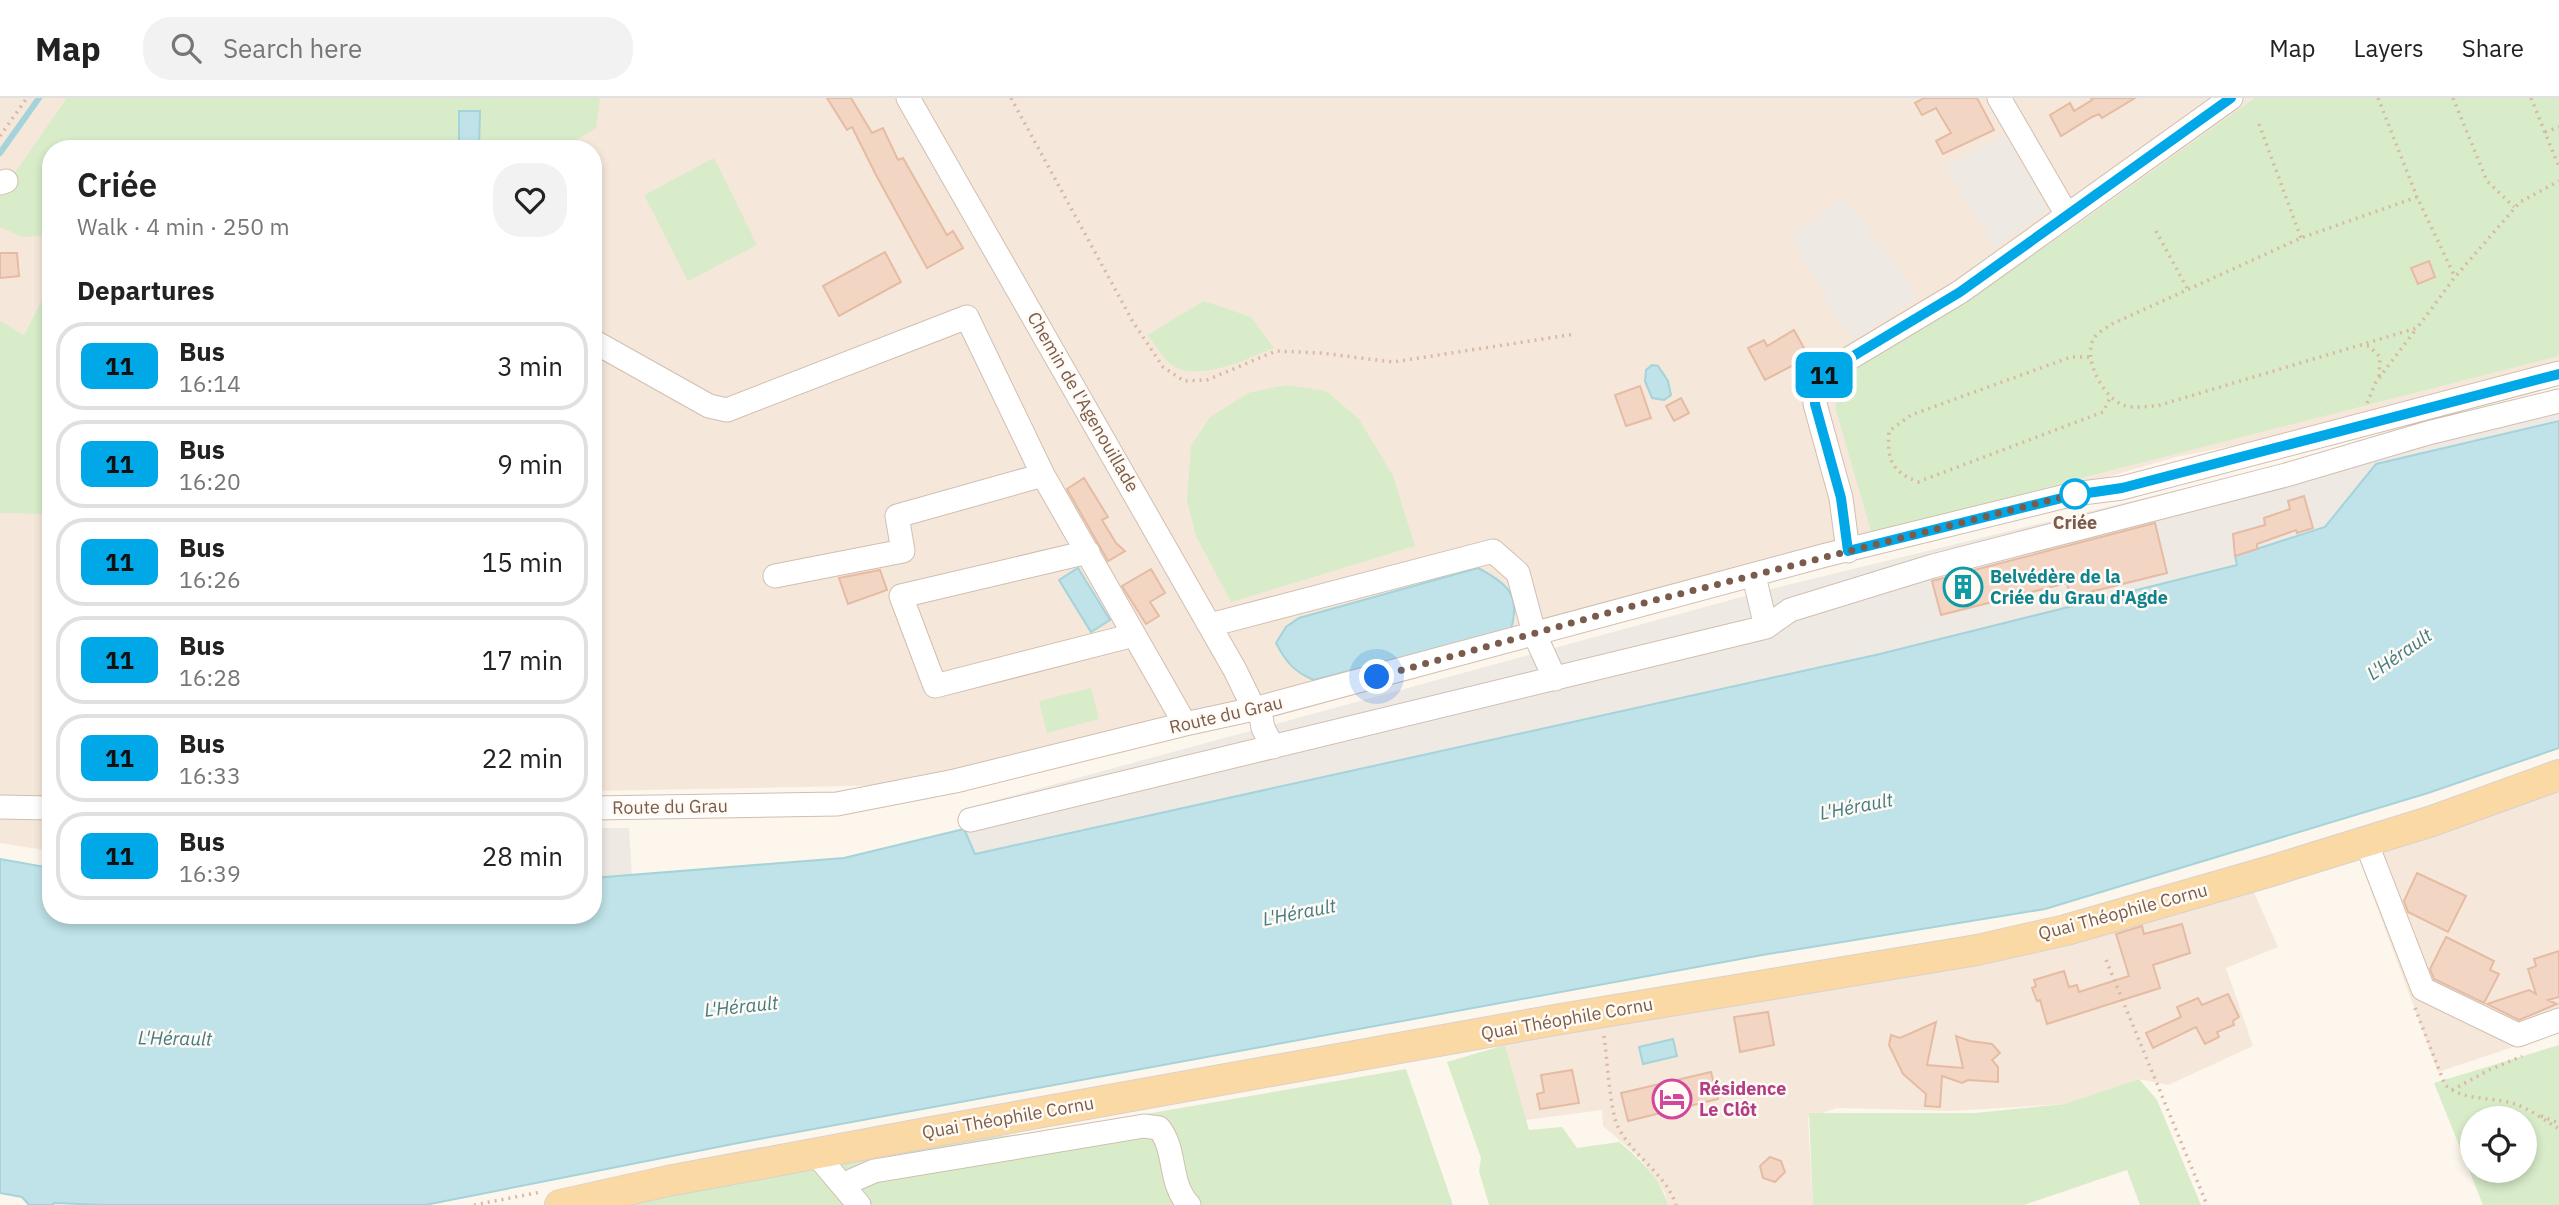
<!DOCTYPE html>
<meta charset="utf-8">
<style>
:root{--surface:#fff;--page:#f2f2f2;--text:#222;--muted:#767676;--line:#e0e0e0}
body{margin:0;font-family:"IBM Plex Sans",sans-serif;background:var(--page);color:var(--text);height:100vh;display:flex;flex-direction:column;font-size:26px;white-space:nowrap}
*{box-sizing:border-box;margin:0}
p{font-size:23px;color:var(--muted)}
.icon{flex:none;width:38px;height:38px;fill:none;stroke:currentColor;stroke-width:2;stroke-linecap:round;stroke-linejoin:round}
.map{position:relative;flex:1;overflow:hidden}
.drawer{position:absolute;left:42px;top:42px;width:560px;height:784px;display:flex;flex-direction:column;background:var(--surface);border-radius:28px;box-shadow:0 4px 10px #0003}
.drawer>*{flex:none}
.badge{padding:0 14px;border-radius:10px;font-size:24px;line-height:46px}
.buttons{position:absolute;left:2460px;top:1008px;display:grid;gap:14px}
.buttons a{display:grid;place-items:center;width:77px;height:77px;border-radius:50%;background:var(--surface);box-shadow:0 4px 10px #0003;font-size:35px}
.you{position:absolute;width:35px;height:35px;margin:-18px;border:5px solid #fff;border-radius:50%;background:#1a73e8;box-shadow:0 0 0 10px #1a73e833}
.map>.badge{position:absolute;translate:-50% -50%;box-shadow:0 0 0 4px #fff}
h2{padding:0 35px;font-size:26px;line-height:63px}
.round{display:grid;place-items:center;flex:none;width:74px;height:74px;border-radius:28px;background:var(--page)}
.overview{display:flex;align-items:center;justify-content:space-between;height:119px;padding:0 35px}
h1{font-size:33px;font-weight:600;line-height:52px}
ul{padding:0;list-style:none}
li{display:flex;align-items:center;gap:21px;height:88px;margin:0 14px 10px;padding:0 21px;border:4px solid var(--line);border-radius:28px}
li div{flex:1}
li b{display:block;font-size:26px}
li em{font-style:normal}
li .badge{min-width:77px;font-weight:700;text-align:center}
header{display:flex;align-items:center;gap:42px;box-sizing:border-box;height:98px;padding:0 35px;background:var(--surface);border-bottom:2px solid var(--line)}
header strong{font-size:33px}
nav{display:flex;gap:38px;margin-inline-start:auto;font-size:24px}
.search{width:490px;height:63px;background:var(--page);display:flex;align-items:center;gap:18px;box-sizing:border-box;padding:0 24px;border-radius:28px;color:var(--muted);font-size:26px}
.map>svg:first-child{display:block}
.residential{fill:#f5e8da}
.industrial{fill:#efe9e4}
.green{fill:#d8ecc9;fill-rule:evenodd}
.water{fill:#bfe3e8;stroke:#a5d3da;stroke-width:2}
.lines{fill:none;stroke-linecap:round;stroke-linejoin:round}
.stream{stroke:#a5d3da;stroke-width:6}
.building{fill:#f3d5c3;stroke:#e6bba3;stroke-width:2}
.minor-casing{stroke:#d1beb0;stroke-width:25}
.major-casing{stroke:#dad1cd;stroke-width:32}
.path{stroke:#d9b8a5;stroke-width:3.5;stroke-dasharray:2 5;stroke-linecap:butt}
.minor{stroke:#fff;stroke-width:23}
.major{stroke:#fbd9a5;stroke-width:30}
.line-casing{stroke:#fff;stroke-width:16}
.line{stroke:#00a8e7;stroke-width:10}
.walk{stroke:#7a5c4d;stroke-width:7;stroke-dasharray:0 12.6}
.stop-dot{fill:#fff;stroke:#00a8e7;stroke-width:3.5}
.labels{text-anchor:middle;stroke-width:5;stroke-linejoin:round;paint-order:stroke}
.street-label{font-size:18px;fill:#7a5c4d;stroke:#fffaf3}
.stop-label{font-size:18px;font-weight:bold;fill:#7a5c4d;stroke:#fffaf3}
.culture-label{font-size:18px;font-weight:bold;fill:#0d838f;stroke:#fffaf3;text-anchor:start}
.hotel-label{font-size:18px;font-weight:bold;fill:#b23c85;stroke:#fffaf3;text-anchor:start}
.water-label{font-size:19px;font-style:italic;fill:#437c86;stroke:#fffaf3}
</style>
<header>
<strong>Map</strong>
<div class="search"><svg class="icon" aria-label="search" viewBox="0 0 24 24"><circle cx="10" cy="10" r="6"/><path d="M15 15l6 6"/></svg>Search here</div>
<nav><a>Map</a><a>Layers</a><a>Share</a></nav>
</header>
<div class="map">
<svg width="2559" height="1107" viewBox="0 0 2559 1107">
<rect width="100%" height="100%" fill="#fdf6ec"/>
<path class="residential" d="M0,0h2559v284l-383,75 -739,215 -539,113 -305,6v-642h-542v702l-51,-8z
M2559,685v249l-121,40 -81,-219z
M2251,787l27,62 -52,21 27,78 -85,39 -29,-6 -73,25 -115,7 -114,-3 -29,10 5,87h-145l-3,-12 -24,-34 -38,-33 -1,-16 -76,10 -23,-82z"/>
<path class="industrial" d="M2005,37l43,75 -54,38 -49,-82z
M1843,101l12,9 62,89 -64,43 -14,-18 -48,-86z
M2559,299v24l-182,43 -52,63 -89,29 1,9 -357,89 -905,200 -11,-25 -4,-19 811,-221z
M593,730h36l3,48 -39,1z"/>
<path class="green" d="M67,0h533l-4,30 -35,21h-510v86l-28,2 -23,-10v-33z
M2255,0h304v258l-466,119 -221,60 -36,-125 -1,-28 229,-148z
M714,60l43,87 -69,36 -44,-86z
M51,185v231l-51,-1v-192l24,14z
M1204,203l47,16 23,31c-26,11 -76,35 -102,17 -9,-6 -17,-21 -25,-30z
M1286,287l40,6 33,28 34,57 22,70 -184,56 -35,-66 -9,-35 4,-55 19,-29 38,-24z
M1091,590l8,31 -52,14 -8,-32z
M1505,947l24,85 33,-3 15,21 42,-6c20,16 42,37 49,63h-179l-10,-34 2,-13 -34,-96z
M2559,947v160h-76l-49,-122zM2473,1020h52v53h-52z
M1406,971l47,136h-825l102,-23 232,-43 74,-6z
M2139,981l18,21 44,105h-61l-13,-35 -103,35h-211l-4,-92h166l90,-9z"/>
<path class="water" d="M459,13h21l-1,38h-20z
M1652,267l6,1 10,15 3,14 -7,5 -12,-2 -7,-17 1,-11z
M2559,323v327l-131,45 -383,116 -283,46 -1024,188 -313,62h-320l-51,-2 -2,2h-23l-7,-8 -22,-4v-334l51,9v47h542v-37l251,-20 120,-29 11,25 905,-200 357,-89 -2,-9 90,-29 51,-63z
M1078,470l32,52 -19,12 -32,-52z
M1478,470c29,15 43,27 33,61l-197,51c-20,-8 -28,-18 -38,-37l10,-16 13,-9z
M1673,941l4,17 -34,8 -4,-17z"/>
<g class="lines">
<path class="stream" d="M0,55l39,-55"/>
</g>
<path class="building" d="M827,0h24l21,35 11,-5 15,32 5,-2 44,77 6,-4 10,17 -36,20 -51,-93 -24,-48 -5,3z
M1924,0h53l17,32 -51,24 -7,-13 15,-8 -15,-25 -14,7 -7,-12z
M2091,0h44l-33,20 -3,-4 -7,3 -31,19 -11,-21 20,-12 4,8 18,-11z
M885,154l16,30 -62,34 -16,-30z
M0,155h17l2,23 -19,2z
M2429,163l6,16 -17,7 -7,-16z
M1794,232l15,27 -44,23 -17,-32 16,-8 3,6z
M1640,288l11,32 -25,8 -11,-31z
M1681,300l8,15 -15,8 -8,-15z
M1084,380l24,39 -6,3 14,23 9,8 -17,10 -41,-72z
M2304,398l9,32 -16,5 -1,-3 -39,14v5l-22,7 -2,-22 32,-9 -1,-7 26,-9 -2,-8z
M2155,425l12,50 -97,24 -3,-14 -126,32 -9,-34z
M1151,471l14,24 -15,9 9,14 -13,8 -24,-38z
M880,472l7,20 -39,14 -9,-26z
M2417,775l49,23 -18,36 -40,-20 -4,-11z
M2182,826l8,29 -37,12 7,23 -113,36 -7,-24 -3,1 -5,-13 4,-2 -2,-6 30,-9 5,16 8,-2 2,7 50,-16 -13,-42 26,-8 2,8z
M2446,839l48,24 -4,9 9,4 -15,29 -50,-24 -4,-10z
M2559,853v46l-11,3 9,4 -38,16 -32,-16 42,-14 7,4 -8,-25 8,-3 -2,-7z
M2228,896l11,23 -6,4 1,4 -17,7 2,5 -14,7 -9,-17 -43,21 -7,-15 35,-16 -4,-10 21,-9 4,7z
M1768,914l6,33 -34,7 -6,-35z
M1936,924l-9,43 36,3 -7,-32 14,5 22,3 8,9 -8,7 6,7v15l-30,-2 -6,3 -20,-7 -2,31 -15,-1 1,-12 -23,-20 -14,-29 2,-10 9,3z
M1572,972l7,33 -39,6 -3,-15 7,-2 -3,-17z
M1711,974l7,27 -90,22 -7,-28z
M1770,1059l11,4 4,11 -10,10 -12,-4 -3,-12z"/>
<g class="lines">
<defs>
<path id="minor" d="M908,0l327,572 19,39 7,7 2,12 10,19
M1999,0l68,117
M0,85l6,-2
M593,243l116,65 18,4 240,-93 76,158 142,249
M1848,453l-7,-53 -26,-94 1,-17 9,-14 135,-81 271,-194
M1088,454l-187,44 34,90 199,-51
M775,478l128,-25 -6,-35 146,-41
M1754,478l12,51
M1210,527l283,-74 25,22 16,60 21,46
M0,709l51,1
M593,710l244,-4 118,-23 230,-57 69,-15 572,-154 248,-61 48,-6 437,-115
M970,722l796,-193 24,-17 143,-44 353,-91 142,-42 131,-32
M2366,744l57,147 95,46 41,-15
M816,1056l43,51
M842,1087l32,-14 270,-45 15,2c18,22 9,55 30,77"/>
<path id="major" d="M560,1107l108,-24 258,-48 629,-113 422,-70 89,-20 205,-59 161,-50 127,-46"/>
</defs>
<use href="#minor" class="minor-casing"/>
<use href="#major" class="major-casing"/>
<path class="path" d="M1011,0l122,224 30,45 21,14 23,-1 69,-29 45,2 72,9 182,-28
M2378,0l39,99 38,80
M2453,0l34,83 27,26
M2531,0l28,69
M2259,26l42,114
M2545,34l14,-5
M0,38l27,-38
M2417,99l-116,41 -189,86c-6,4 -15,9 -18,14 -12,20 9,59 29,67 9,4 24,1 34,1l260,-78 38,-51 65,-75 39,-21
M2156,133l31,57
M2360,247l9,1 11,11 -1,20
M2089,259h-18l-160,58 -22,16c-2,29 2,40 29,51l185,-70 8,-16
M2367,305l9,-21 41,-54
M298,817v7l71,-1
M2106,862l101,245
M2415,910l30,77c21,17 46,11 70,19 15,5 31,17 44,25
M1604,938c3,20 6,76 14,91 15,30 47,45 58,78
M2452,992l37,-20 33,-14
M2541,1018l18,7
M474,1107l67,-13"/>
<use href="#minor" class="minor"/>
<use href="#major" class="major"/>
</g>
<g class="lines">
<defs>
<path id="line" d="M2231,0l-271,194 -135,81 -9,14 -1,17 26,94 7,53 226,-56 48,-7 437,-114"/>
</defs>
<use href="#line" class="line-casing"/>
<use href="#line" class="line"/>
<path class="walk" d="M1377,579l259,-72 439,-111"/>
</g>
<defs>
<symbol id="building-ring" viewBox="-11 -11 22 22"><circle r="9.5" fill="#fffaf3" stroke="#0f9aa8" stroke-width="1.5"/><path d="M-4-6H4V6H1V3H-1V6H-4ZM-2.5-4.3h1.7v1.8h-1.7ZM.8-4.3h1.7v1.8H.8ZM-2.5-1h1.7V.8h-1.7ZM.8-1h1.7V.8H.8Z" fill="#0f9aa8"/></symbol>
<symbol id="hotel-ring" viewBox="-11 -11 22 22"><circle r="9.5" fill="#fffaf3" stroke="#d1479c" stroke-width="1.5"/><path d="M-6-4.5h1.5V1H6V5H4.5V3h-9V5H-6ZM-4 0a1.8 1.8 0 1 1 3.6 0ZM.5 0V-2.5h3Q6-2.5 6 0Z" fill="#d1479c"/></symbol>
</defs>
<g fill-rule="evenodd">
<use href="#building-ring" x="1941" y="467" width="44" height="44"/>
<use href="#hotel-ring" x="1650" y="979" width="44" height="44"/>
</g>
<circle class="stop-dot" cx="2075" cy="396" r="14"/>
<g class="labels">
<g class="street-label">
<text transform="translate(1083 304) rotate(60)" y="6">Chemin de l'Agenouillade</text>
<text transform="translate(1226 617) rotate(-13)" y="6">Route du Grau</text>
<text transform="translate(670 709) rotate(-1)" y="6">Route du Grau</text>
<text transform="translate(2123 814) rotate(-15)" y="6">Quai Théophile Cornu</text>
<text transform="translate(1567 921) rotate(-10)" y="6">Quai Théophile Cornu</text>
<text transform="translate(1008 1020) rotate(-10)" y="6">Quai Théophile Cornu</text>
</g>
<g class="stop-label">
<text x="2075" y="431">Criée</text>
</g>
<g class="culture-label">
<text x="1990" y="485">Belvédère de la<tspan x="1990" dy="21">Criée du Grau d'Agde</tspan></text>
</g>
<g class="hotel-label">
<text x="1699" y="997">Résidence<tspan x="1699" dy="21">Le Clôt</tspan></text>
</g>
<g class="water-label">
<text transform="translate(2399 556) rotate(-35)" y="7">L'Hérault</text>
<text transform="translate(1856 708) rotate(-11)" y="7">L'Hérault</text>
<text transform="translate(1299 814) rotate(-11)" y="7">L'Hérault</text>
<text transform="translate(741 908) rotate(-6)" y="7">L'Hérault</text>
<text transform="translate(175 940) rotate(1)" y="7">L'Hérault</text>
</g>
</g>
</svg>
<div class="buttons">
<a><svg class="icon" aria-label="locate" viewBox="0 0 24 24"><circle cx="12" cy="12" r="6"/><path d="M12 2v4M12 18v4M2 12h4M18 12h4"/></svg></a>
</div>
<div class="you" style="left:1377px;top:579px"></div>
<b class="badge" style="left:1824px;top:277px;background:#00a8e7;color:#111">11</b>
<section class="drawer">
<div class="overview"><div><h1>Criée</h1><p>Walk · 4 min · 250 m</p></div><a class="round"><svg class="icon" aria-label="heart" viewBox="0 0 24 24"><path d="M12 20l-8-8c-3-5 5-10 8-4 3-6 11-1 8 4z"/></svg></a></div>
<h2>Departures</h2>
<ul>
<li><span class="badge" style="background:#00a8e7;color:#111">11</span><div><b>Bus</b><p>16:14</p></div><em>3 min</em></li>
<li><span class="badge" style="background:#00a8e7;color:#111">11</span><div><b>Bus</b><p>16:20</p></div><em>9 min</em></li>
<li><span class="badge" style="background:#00a8e7;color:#111">11</span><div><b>Bus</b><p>16:26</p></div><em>15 min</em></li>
<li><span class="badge" style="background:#00a8e7;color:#111">11</span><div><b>Bus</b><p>16:28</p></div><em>17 min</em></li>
<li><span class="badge" style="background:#00a8e7;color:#111">11</span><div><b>Bus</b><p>16:33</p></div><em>22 min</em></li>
<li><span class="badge" style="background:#00a8e7;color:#111">11</span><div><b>Bus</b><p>16:39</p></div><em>28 min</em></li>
</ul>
</section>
</div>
